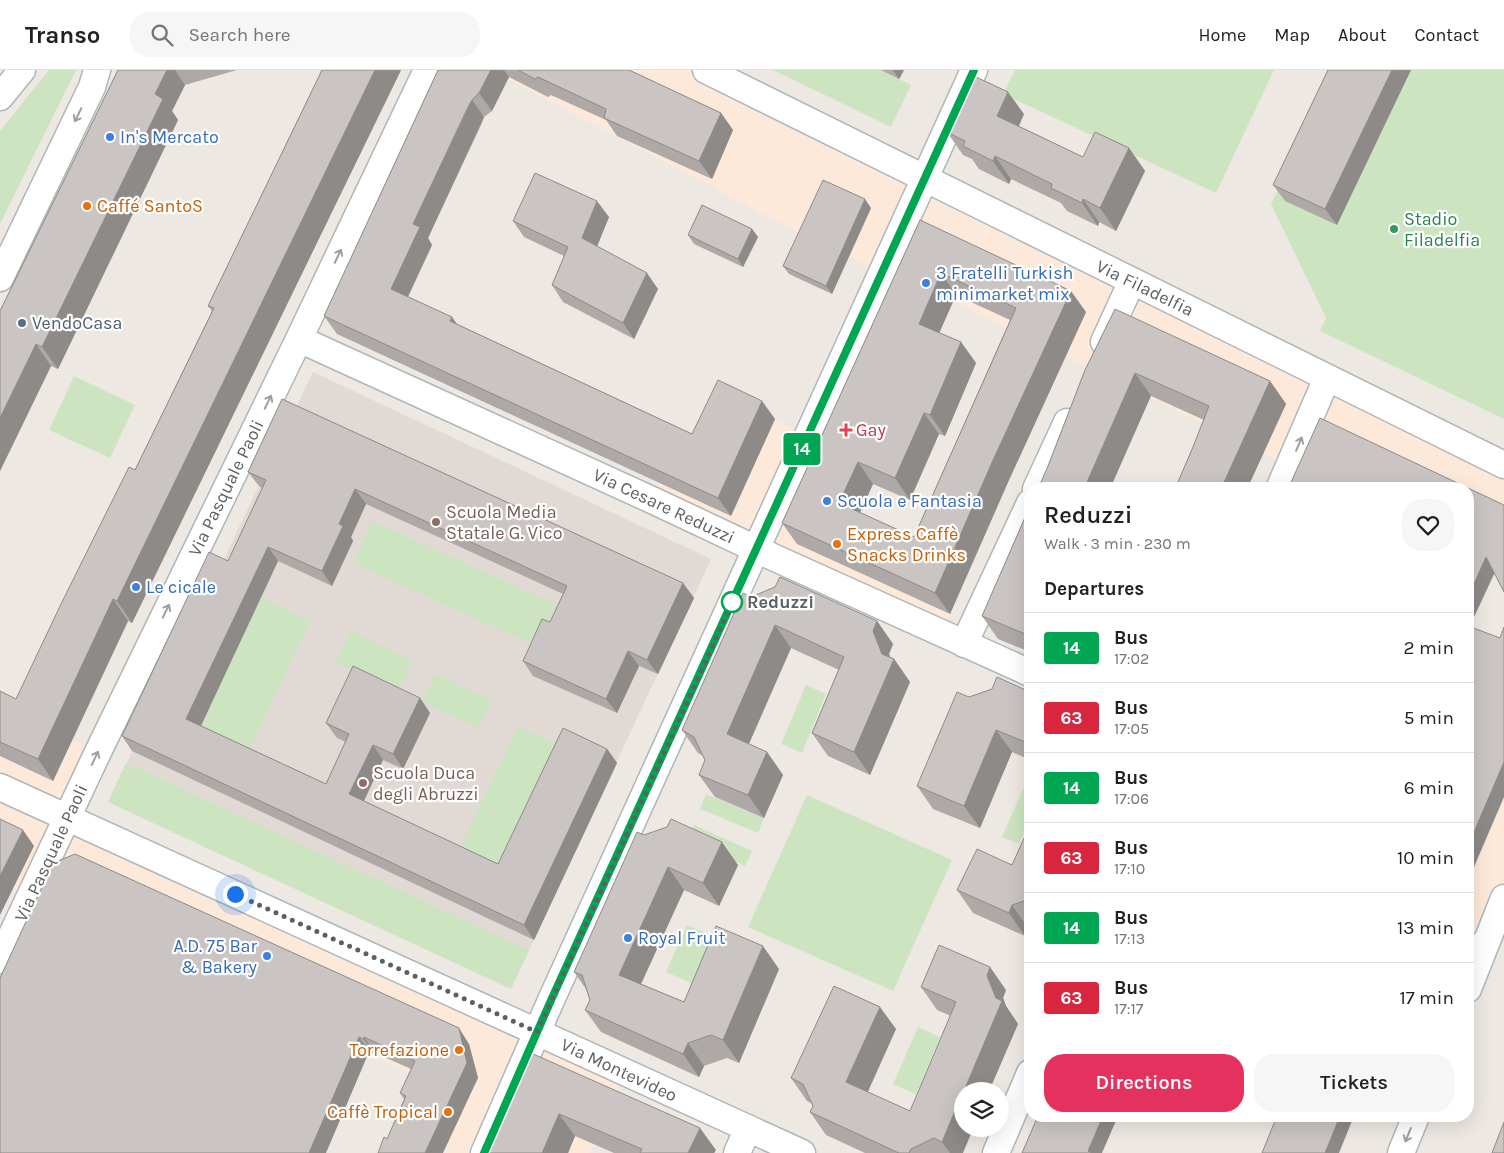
<!DOCTYPE html>
<meta charset="utf-8">
<style>
:root{--surface:#fff;--page:#f6f6f6;--text:#202124;--muted:#757577;--line:#e0e0e0;--accent:#e5315e}
body{margin:0;font-family:Karla,sans-serif;background:var(--page);color:var(--text);height:100vh;display:flex;flex-direction:column;font-size:19px;white-space:nowrap}
*{box-sizing:border-box;margin:0}
p{font-size:16px;color:var(--muted)}
.icon{flex:none;width:28px;height:28px;fill:none;stroke:currentColor;stroke-width:2;stroke-linecap:round;stroke-linejoin:round}
.map{position:relative;flex:1;overflow:hidden}
.drawer{position:absolute;left:1024px;top:412px;width:450px;height:640px;display:flex;flex-direction:column;background:var(--surface);border-radius:20px;box-shadow:0 5px 20px #0002}
.drawer>*{flex:none}
.badge{padding:0 10px;border-radius:4px;font-size:18px;line-height:32px}
.buttons{position:absolute;left:954px;top:1012px;display:grid;gap:10px}
.buttons a{display:grid;place-items:center;width:55px;height:55px;border-radius:50%;background:var(--surface);box-shadow:0 5px 20px #0002;font-size:25px}
.you{position:absolute;width:25px;height:25px;margin:-12px;border:4px solid #fff;border-radius:50%;background:#1a73e8;box-shadow:0 0 0 8px #1a73e833}
.map>.badge{position:absolute;translate:-50% -50%;box-shadow:0 0 0 2px #fff}
h2{padding:0 20px;font-size:19px;line-height:45px}
.round{display:grid;place-items:center;flex:none;width:52px;height:52px;border-radius:20px;background:var(--page)}
.overview{display:flex;align-items:center;justify-content:space-between;height:85px;padding:0 20px}
h1{font-size:24px;font-weight:600;line-height:38px}
.button{display:flex;gap:10px;margin-top:auto;padding:10px 20px}
.button a{flex:1;height:58px;border-radius:20px;background:var(--accent);color:#fff;font-size:20px;font-weight:600;line-height:58px;text-align:center}
.button a+a{background:var(--page);color:var(--text)}
ul{padding:0;list-style:none}
li{display:flex;align-items:center;gap:15px;height:70px;padding:0 20px;border-top:1px solid var(--line)}
li div{flex:1}
li b{display:block;font-size:19px}
li em{font-style:normal}
li .badge{min-width:55px;font-weight:700;text-align:center}
header{display:flex;align-items:center;gap:30px;box-sizing:border-box;height:70px;padding:0 25px;background:var(--surface);border-bottom:1px solid var(--line)}
header strong{font-size:24px}
nav{display:flex;gap:28px;margin-inline-start:auto;font-size:18px}
.search{width:350px;height:45px;background:var(--page);display:flex;align-items:center;gap:12px;box-sizing:border-box;padding:0 18px;border-radius:20px;color:var(--muted);font-size:19px}
.map>svg:first-child{display:block}
.commercial{fill:#fde9d9}
.education{fill:#e0d9d4}
.green{fill:#cce5c0}
.lines{fill:none;stroke-linecap:round;stroke-linejoin:round}
.service-casing{stroke:#b0b6b8;stroke-width:16}
.minor-casing{stroke:#b0b6b8;stroke-width:29}
.service{stroke:#fff;stroke-width:14}
.minor{stroke:#fff;stroke-width:26}
.wall{fill:#aea9a7;fill-rule:evenodd}
.shaded-wall{fill:#8d8a88}
.building{fill:#cac5c2;stroke:#8d8a88;fill-rule:evenodd}
.oneway{stroke:#9da0a1}
.line-casing{stroke:#fff;stroke-width:11}
.line{stroke:#00a651;stroke-width:8}
.walk{stroke:#5b6163;stroke-width:5;stroke-dasharray:0 9}
.shop-dot{fill:#3f7fe0;stroke:#fff;stroke-width:2}
.food-dot{fill:#e8710a;stroke:#fff;stroke-width:2}
.leisure-dot{fill:#2e9e5b;stroke:#fff;stroke-width:2}
.service-dot{fill:#5c6f8a;stroke:#fff;stroke-width:2}
.health-dot{fill:#e0444e;stroke:#fff;stroke-width:2}
.education-dot{fill:#8d6e63;stroke:#fff;stroke-width:2}
.stop-dot{fill:#fff;stroke:#00a651;stroke-width:2.5}
.labels{text-anchor:middle;stroke-width:4.5;stroke-linejoin:round;paint-order:stroke}
.shop-label{font-size:18px;fill:#366cbe;stroke:#fff;text-anchor:start}
.food-label{font-size:18px;fill:#c56008;stroke:#fff;text-anchor:start}
.leisure-label{font-size:18px;fill:#27864d;stroke:#fff;text-anchor:start}
.street-label{font-size:18px;fill:#5b6163;stroke:#fff}
.service-label{font-size:18px;fill:#4e5e75;stroke:#fff;text-anchor:start}
.health-label{font-size:18px;fill:#be3a42;stroke:#fff;text-anchor:start}
.education-label{font-size:18px;fill:#785e54;stroke:#fff;text-anchor:start}
.stop-label{font-size:18px;font-weight:bold;fill:#5b6163;stroke:#fff;text-anchor:start}
</style>
<header>
<strong>Transo</strong>
<div class="search"><svg class="icon" aria-label="search" viewBox="0 0 24 24"><circle cx="10" cy="10" r="6"/><path d="M15 15l6 6"/></svg>Search here</div>
<nav><a>Home</a><a>Map</a><a>About</a><a>Contact</a></nav>
</header>
<div class="map">
<svg width="1504" height="1083" viewBox="0 0 1504 1083">
<rect width="100%" height="100%" fill="#eee8e3"/>
<path class="commercial" d="M491,0h215l798,395v75l-36,-51h-131l-383,-187 -99,222 112,52 -26,57 -289,-133 20,-42 58,-60 78,38 74,-164 -69,-32z
M1468,570l36,13v228l-36,88z
M0,636l98,46 -30,65 558,256 -36,80h-205l34,-76 -419,-192z"/>
<path class="education" d="M313,302l398,187 -200,430 -403,-187z"/>
<path class="green" d="M49,0h27l-76,154v-93z
M773,0h108l30,15 -20,42z
M1015,0h259l-58,123 -213,-99z
M1337,0h167v349l-184,-88 6,-13 -55,-114z
M74,306l61,29 -25,53 -61,-28z
M372,451l185,84 -19,42 -185,-84z
M261,528l49,23 -64,136 -49,-23z
M351,561l62,30 -15,31 -62,-30z
M435,604l56,26 -12,28 -57,-26z
M806,615l20,9 -24,59 -21,-9z
M518,657l52,24 -61,128 -52,-25z
M126,693l403,187 -18,39 -403,-187z
M1023,719l7,3v26l-11,26 -17,-7z
M706,724l58,24 -6,15 -58,-24z
M807,725l145,65 -59,131 -145,-64z
M694,755l58,26 -7,15 -58,-27z
M687,855l26,11 -20,48 -27,-12z
M918,957l22,10 -24,57 -23,-10z"/>
<g class="lines">
<defs>
<path id="service" d="M1468,882l3,-6 14,-10"/>
<path id="minor" d="M706,0l798,395
M0,27l22,-27
M0,208l92,-191 5,-17
M299,269l353,161 123,58 255,115
M1104,272l28,-61
M1036,419l31,-67
M1279,419l48,-111
M964,574l66,-141
M0,717l802,366
M0,890l98,-208 201,-413 128,-269
M1468,919l36,-91
M484,1083l68,-155 422,-928
M737,1083l11,-25
M996,1083l34,-80
M1401,1083l15,-37"/>
</defs>
<use href="#service" class="service-casing"/>
<use href="#minor" class="minor-casing"/>
<use href="#service" class="service"/>
<use href="#minor" class="minor"/>
</g>
<path class="wall" d="M118,0h119l-52,15 -13,26 6,9 -120,249 -7,-3 -51,105v-160z
M322,0h79l-269,553 -4,-2 -75,160 -53,-25v-65l16,8 119,-229 77,-159 -4,-5z
M438,0h191l92,43 12,17 -21,49 -95,-43 -11,-16 -55,-25 -3,2 -39,-20 -17,34 -8,6 -3,8 -53,113 4,7 -24,52 44,20 5,7 235,110 83,-15 -44,97 -394,-182 -13,-18z
M881,0h23l-5,9z
M1328,0l9,155 -52,-24 -12,-16z
M1024,44l-5,12 64,31 46,-9 16,23 -29,60 -17,-9 -1,4 -31,-15 -6,-8 -50,-24 -2,5 -30,-15 -7,-10 -9,-4 -16,-23z
M871,138l-39,86 -43,-20 -6,-8z
M609,147l-12,29 61,43 -24,50 -71,-37 -11,-17 12,-29 -40,-19 -11,-16z
M920,150l166,92 -77,168 -59,134 -153,-70 -15,-21zM956,225l54,25 -96,217 -54,-24 13,-29 37,16 29,-66 6,2 31,-73 -15,-21 -22,-9z
M752,159l6,8 -15,30 -49,-23 -6,-9z
M1085,300l185,11 16,23 -39,85h-72l29,-69 -53,-24 -103,70z
M282,329l401,184 11,15 -36,76 -19,-8 -22,47 -84,-37 -10,-15 27,-39 13,-28 -197,-90 -15,33 2,4 -21,45 -54,-25 -77,165 125,58 20,-42 -9,-4 -11,-15 94,-25 10,15 -27,56 -20,-9 -19,41 134,63 109,-115 10,14 -83,177 -402,-189 -10,-15 106,-175 34,-73 -3,-2 -11,-14z
M1030,436v146l-32,-13 -16,-23z
M775,517l102,34 16,23 -4,10 1,3 4,2 16,23 -40,93 -42,-19 -16,-23 27,-63 -48,-22 -42,96 18,8 16,23 -19,43 -49,-21 -16,-22 6,-15 -2,-4 -5,-3 -16,-23 69,-133z
M1030,622v68l-18,-8 -32,76 -47,-19 -16,-23 52,-89z
M1030,755v102l-2,1 -3,8 -52,-23 -16,-23 55,-25z
M644,765l94,30 -19,41 -35,-16 -43,94 43,18 95,-33 -40,94 -12,-5 -23,8 -5,11 -98,-45 -16,-22 5,-10 -4,-11 -12,-17z
M0,908l469,66 9,34 -91,61 17,-40 -4,-6 11,-24 -36,-16 -1,1 -5,-2z
M921,917l85,3 -3,8 3,8 12,18 -29,67h-27l1,62h-98l-39,-18 -16,-23 3,-6 -2,-3 -4,-2 -16,-23 105,-49 -29,63 43,19 41,-95 -14,-6z
M531,983l185,97 -2,3h-100l-39,-17 -7,17z"/>
<path class="shaded-wall" d="M167,0h8l10,15 -13,26 6,9 -120,249 -16,-22 113,-253z
M375,0h26l-269,553 -15,-22z
M491,0h13l5,7 -17,34 -13,-18z
M893,0h11l-5,9z
M1392,0h19l-74,155 -12,-16z
M1008,22l16,22 -11,24 -16,-22z
M472,30l12,17 -56,121 4,7 -29,62 -12,-18 22,-65z
M721,43l12,17 -21,49 -13,-18z
M1129,78l16,23 -29,60 -16,-23z
M995,86l16,23 -2,5 -16,-23z
M865,129l6,9 -39,86 -6,-8z
M1083,129l16,23 -1,4 -16,-23z
M597,131l12,16 -15,37 -12,-16z
M752,159l6,8 -15,30 -5,-8z
M647,203l11,16 -24,50 -11,-16z
M941,203l15,22 -22,50 -15,-21z
M1071,221l15,21 -77,168 -59,134 -15,-21 59,-135z
M452,247l12,18 -14,-14z
M961,272l15,21 -31,73 -15,-21z
M36,274l15,22 -51,105v-53z
M1135,303l16,23 -41,93h-26z
M1270,311l16,23 -39,85h-26z
M762,331l13,18 -44,97 -13,-18z
M924,343l15,21 -29,66 -15,-22z
M858,392l15,22 -19,41 -15,-22z
M355,419l11,15 -15,33 2,4 -21,45 -10,-15 17,-47z
M268,477l10,14 -81,173 -11,-15z
M1486,487l10,13 -28,60v-33z
M683,513l11,15 -36,76 -11,-14z
M113,529l15,22 -75,160 -15,-22z
M877,551l16,23 -4,10 3,9 2,-4 16,23 -40,93 -16,-23 28,-98 -9,-23z
M775,555l16,23 -48,109 -16,-23z
M628,581l11,15 -22,47 -11,-14z
M420,628l10,15 -27,56 -10,-15z
M996,660l16,22 -32,76 -16,-22z
M373,675l10,15 -23,49 -11,-15z
M607,679l10,14 -83,177 -10,-15z
M767,682l16,23 -19,43 -16,-23z
M1504,692v35l-36,84v-35z
M23,760l11,16 -34,69v-39z
M722,772l16,23 -19,41 -16,-23z
M668,797l16,23 -49,107 -16,-22z
M1012,835l16,23 -3,8 -16,-23z
M763,876l16,23 -40,94 -16,-23z
M990,897l16,23 -3,8 3,8 12,18 -29,67h-25l32,-93 -9,-22z
M880,937l16,22 -34,76 -16,-23z
M459,958l10,16 9,34 -35,75h-18z
M359,967l10,15 -43,101h-17z
M364,967l11,16 -1,1 -10,-15z
M688,973l16,23 -5,11 -16,-23z
M962,1024v35h11l-10,24h-13l-8,-11z
M559,1044l16,22 -7,17h-26z
M1103,1046h15l-16,37h-13l-1,-2z
M1340,1046h14l-15,37h-14z
M700,1058l16,22 -2,3h-26z"/>
<path class="building" d="M118,0h49l-12,24 8,5 -121,248 -6,-3 -36,74v-107z
M322,0h53l-258,531 -4,-2 -75,160 -38,-17v-51l16,8 45,-95 68,-137 6,3 79,-162 -6,-2z
M438,0h53l-12,23 -7,7 -4,7 -55,117 7,3 -29,62 61,28 -2,4 242,113 26,-54 44,21 -44,97 -394,-182z
M518,0h111l92,43 -22,48 -95,-43 2,-9 -68,-32 -3,2z
M1328,0h64l-67,139 -52,-24z
M974,6l34,16 -11,24 86,41 12,-25 34,16 -29,60 -17,-9 -1,4 -31,-15 1,-4 -57,-28 -2,5 -30,-15 2,-5 -18,-9z
M535,103l62,28 -15,37 65,35 -24,50 -71,-38 16,-38 -55,-26z
M823,110l42,19 -39,87 -43,-20z
M702,135l50,24 -14,30 -50,-24z
M920,150l151,71 -77,167 -59,135 -153,-70zM941,203l75,35 -102,229 -75,-34 19,-41 37,16 29,-65 6,2 31,-73 -42,-18z
M1115,239l155,72 -49,108h-46l18,-42 16,-41 -74,-33 -51,116h-46l10,-23 37,-96z
M282,329l401,184 -36,77 -19,-9 -22,48 -83,-38 19,-42 8,3 17,-36 -212,-97 -16,35 4,2 -21,45 -54,-24 -82,172 140,65 23,-50 -23,-11 27,-57 67,32 -27,56 -20,-9 -24,49 149,70 65,-136 44,21 -83,176 -402,-189 87,-184 19,9 38,-81 -18,-8z
M1320,348l184,87v87l-18,-35 -18,40v-108h-180z
M1030,436v130l-48,-20z
M780,507l97,44 -4,10 9,23 12,5 -40,93 -42,-19 32,-76 -69,-32 -48,109 40,18 -19,43 -49,-20 6,-15 -11,-23 -12,-7 61,-137 8,4 24,-10z
M1468,556l32,12 4,-11v135l-36,84z
M997,607l33,15v52l-34,-14 -32,76 -47,-20 40,-94 12,5 23,-8z
M0,749l23,11 -23,46z
M671,749l51,23 -19,41 -35,-16 -49,108 65,27 32,-76 47,20 -40,94 -12,-5 -23,8 -5,11 -98,-44 5,-10 -8,-25 -8,-3 63,-140 7,3 23,-8z
M1030,755v74l-18,6 -3,8 -52,-23 20,-41 35,16z
M75,784l384,174 8,35 -42,90h-47l6,-16 3,2 19,-43 -6,-3 15,-32 -51,-24v2l-5,-2 -50,116h-309v-175l53,-115z
M939,875l51,22 -3,9 9,22 6,3 -38,90h-2v3l-20,48 -8,-4 -23,11 -2,4h-10l-89,-41 3,-6 -10,-22 -12,-6 43,-92 46,21 -34,75 64,29 46,-109 -35,-15z
M531,983l169,75 -12,25h-48l2,-4 -83,-35 -17,39h-56z
M1038,1046h65l-15,35 4,2h-70z
M1277,1046h63l-15,37h-63z
M1504,1052v31h-12z"/>
<defs><path id="oneway-shaft" d="M-6 0H5M1.5-3L5.5 0L1.5 3" fill="none" stroke-width="1.6" stroke-linecap="round" stroke-linejoin="round" transform="scale(1.25)"/></defs>
<g class="oneway">
<use href="#oneway-shaft" transform="translate(78 45) rotate(116)"/>
<use href="#oneway-shaft" transform="translate(338 186) rotate(-65)"/>
<use href="#oneway-shaft" transform="translate(268 332) rotate(-64)"/>
<use href="#oneway-shaft" transform="translate(1299 374) rotate(-67)"/>
<use href="#oneway-shaft" transform="translate(166 541) rotate(-64)"/>
<use href="#oneway-shaft" transform="translate(95 688) rotate(-65)"/>
<use href="#oneway-shaft" transform="translate(1408 1065) rotate(112)"/>
</g>
<g class="lines">
<defs>
<path id="line" d="M484,1083l68,-155 422,-928"/>
</defs>
<use href="#line" class="line-casing"/>
<use href="#line" class="line"/>
<path class="walk" d="M235,824l302,138 196,-431 -1,1"/>
</g>
<g class="shop-dot">
<circle cx="110" cy="67" r="5"/>
<circle cx="926" cy="213" r="5"/>
<circle cx="827" cy="431" r="5"/>
<circle cx="136" cy="517" r="5"/>
<circle cx="628" cy="868" r="5"/>
<circle cx="267" cy="886" r="5"/>
</g>
<g class="food-dot">
<circle cx="87" cy="136" r="5"/>
<circle cx="837" cy="474" r="5"/>
<circle cx="459" cy="980" r="5"/>
<circle cx="448" cy="1042" r="5"/>
</g>
<circle class="leisure-dot" cx="1394" cy="159" r="5"/>
<circle class="service-dot" cx="22" cy="253" r="5"/>
<path class="health-dot" d="M843.5 352.5h5v5h5v5h-5v5h-5v-5h-5v-5h5z"/>
<g class="education-dot">
<circle cx="436" cy="452" r="5"/>
<circle cx="363" cy="713" r="5"/>
</g>
<circle class="stop-dot" cx="732" cy="532" r="10"/>
<g class="labels">
<g class="shop-label">
<text x="120" y="73">In's Mercato</text>
<text x="936" y="209">3 Fratelli Turkish<tspan x="936" dy="21">minimarket mix</tspan></text>
<text x="837" y="437">Scuola e Fantasia</text>
<text x="146" y="523">Le cicale</text>
<text x="638" y="874">Royal Fruit</text>
<text x="257" y="882" text-anchor="end">A.D. 75 Bar<tspan x="257" dy="21">&amp; Bakery</tspan></text>
</g>
<g class="food-label">
<text x="97" y="142">Caffé SantoS</text>
<text x="847" y="470">Express Caffè<tspan x="847" dy="21">Snacks Drinks</tspan></text>
<text x="449" y="986" text-anchor="end">Torrefazione</text>
<text x="438" y="1048" text-anchor="end">Caffè Tropical</text>
</g>
<g class="leisure-label">
<text x="1404" y="155">Stadio<tspan x="1404" dy="21">Filadelfia</tspan></text>
</g>
<g class="street-label">
<text transform="translate(1145 218) rotate(26)" y="6">Via Filadelfia</text>
<text transform="translate(226 418) rotate(-64)" y="6">Via Pasquale Paoli</text>
<text transform="translate(664 436) rotate(25)" y="6">Via Cesare Reduzzi</text>
<text transform="translate(51 783) rotate(-65)" y="6">Via Pasquale Paoli</text>
<text transform="translate(619 1000) rotate(25)" y="6">Via Montevideo</text>
</g>
<g class="service-label">
<text x="32" y="259">VendoCasa</text>
</g>
<g class="health-label">
<text x="856" y="366">Gay</text>
</g>
<g class="education-label">
<text x="446" y="448">Scuola Media<tspan x="446" dy="21">Statale G. Vico</tspan></text>
<text x="373" y="709">Scuola Duca<tspan x="373" dy="21">degli Abruzzi</tspan></text>
</g>
<g class="stop-label">
<text x="747" y="538">Reduzzi</text>
</g>
</g>
</svg>
<div class="buttons">
<a><svg class="icon" aria-label="layers" viewBox="0 0 24 24"><path d="M12 4l9 5-9 5-9-5zM3 14l9 5 9-5"/></svg></a>
</div>
<div class="you" style="left:235px;top:824px"></div>
<b class="badge" style="left:802px;top:379px;background:#00a651;color:#fff">14</b>
<section class="drawer">
<div class="overview"><div><h1>Reduzzi</h1><p>Walk · 3 min · 230 m</p></div><a class="round"><svg class="icon" aria-label="heart" viewBox="0 0 24 24"><path d="M12 20l-8-8c-3-5 5-10 8-4 3-6 11-1 8 4z"/></svg></a></div>
<h2>Departures</h2>
<ul>
<li><span class="badge" style="background:#00a651;color:#fff">14</span><div><b>Bus</b><p>17:02</p></div><em>2 min</em></li>
<li><span class="badge" style="background:#d7263d;color:#fff">63</span><div><b>Bus</b><p>17:05</p></div><em>5 min</em></li>
<li><span class="badge" style="background:#00a651;color:#fff">14</span><div><b>Bus</b><p>17:06</p></div><em>6 min</em></li>
<li><span class="badge" style="background:#d7263d;color:#fff">63</span><div><b>Bus</b><p>17:10</p></div><em>10 min</em></li>
<li><span class="badge" style="background:#00a651;color:#fff">14</span><div><b>Bus</b><p>17:13</p></div><em>13 min</em></li>
<li><span class="badge" style="background:#d7263d;color:#fff">63</span><div><b>Bus</b><p>17:17</p></div><em>17 min</em></li>
</ul>
<div class="button"><a>Directions</a><a>Tickets</a></div>
</section>
</div>
